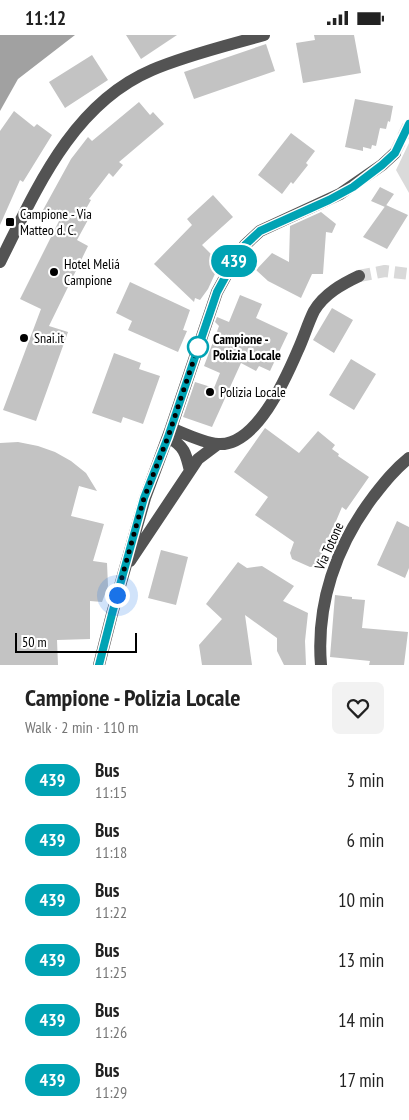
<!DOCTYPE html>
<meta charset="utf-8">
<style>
:root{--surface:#fff;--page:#f2f2f2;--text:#222;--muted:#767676}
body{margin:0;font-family:"PT Sans Narrow",sans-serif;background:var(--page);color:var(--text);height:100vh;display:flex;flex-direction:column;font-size:19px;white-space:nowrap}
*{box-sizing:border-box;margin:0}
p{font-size:16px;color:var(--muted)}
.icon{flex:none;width:28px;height:28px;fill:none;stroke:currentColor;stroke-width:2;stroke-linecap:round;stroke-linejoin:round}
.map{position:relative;height:630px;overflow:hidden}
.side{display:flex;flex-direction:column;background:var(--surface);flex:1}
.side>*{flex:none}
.badge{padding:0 10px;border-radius:16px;font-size:18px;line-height:32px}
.scale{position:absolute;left:15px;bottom:12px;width:122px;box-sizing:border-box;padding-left:5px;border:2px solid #000;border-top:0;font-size:14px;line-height:18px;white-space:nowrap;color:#000;-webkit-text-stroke:4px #fff;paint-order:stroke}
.you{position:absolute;width:25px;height:25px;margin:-12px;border:4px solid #fff;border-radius:50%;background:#1a73e8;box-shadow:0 0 0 8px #1a73e833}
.map>.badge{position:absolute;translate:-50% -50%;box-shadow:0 0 0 2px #fff}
.round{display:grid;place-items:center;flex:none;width:52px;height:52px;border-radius:8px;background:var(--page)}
.overview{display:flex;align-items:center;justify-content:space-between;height:85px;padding:0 25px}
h1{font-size:24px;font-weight:800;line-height:38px}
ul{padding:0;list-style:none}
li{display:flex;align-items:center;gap:15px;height:60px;padding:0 25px}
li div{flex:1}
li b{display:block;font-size:19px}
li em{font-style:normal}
li .badge{min-width:55px;font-weight:700;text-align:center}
.status{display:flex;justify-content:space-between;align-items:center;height:35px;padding:0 25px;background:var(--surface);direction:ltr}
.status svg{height:14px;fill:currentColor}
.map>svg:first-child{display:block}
.green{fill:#dadada}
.water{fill:#a1a1a1}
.building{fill:#c3c3c3}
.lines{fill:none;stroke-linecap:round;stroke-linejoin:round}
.minor-tunnel{stroke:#d9d9d9;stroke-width:12;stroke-dasharray:12 6;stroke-linecap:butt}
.minor{stroke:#535353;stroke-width:12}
.line-casing{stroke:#fff;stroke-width:11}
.line{stroke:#00a3b4;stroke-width:8}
.walk{stroke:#000;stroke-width:5;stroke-dasharray:0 9}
.poi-dot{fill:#000;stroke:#fff;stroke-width:2}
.stop-dot{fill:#fff;stroke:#00a3b4;stroke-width:2.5}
.labels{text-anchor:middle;stroke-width:4.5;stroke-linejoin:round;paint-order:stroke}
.poi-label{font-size:14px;fill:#000;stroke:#fff;text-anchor:start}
.stop-label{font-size:14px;font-weight:bold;fill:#000;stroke:#fff;text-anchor:start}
.street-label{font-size:14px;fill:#000;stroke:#fff}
</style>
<div class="status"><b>11:12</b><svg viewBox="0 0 49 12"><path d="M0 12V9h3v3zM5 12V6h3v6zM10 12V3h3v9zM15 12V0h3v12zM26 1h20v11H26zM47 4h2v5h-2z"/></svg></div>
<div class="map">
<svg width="409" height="630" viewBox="0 0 409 630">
<rect width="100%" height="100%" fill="#fff"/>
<path class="green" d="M409,108v50l-13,-23z"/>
<path class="water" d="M0,0h75l-57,44 -18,32z"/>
<path class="building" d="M126,0h51l-36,24z
M314,0h40l7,38 -58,10 -7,-40 19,-3z
M266,9l9,27 -81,28 -10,-27z
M92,20l16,25 -43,28 -16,-26z
M355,64l38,7 -3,16 -2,-1 -2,8 -6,-1 -4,18 -4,-1 -1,4 -8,-2v4l-18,-4z
M139,67l11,13 3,-3 11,12 -45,38 4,3 -10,12 -4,-4 -20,26 2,1 -8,14 6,4 -12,22 11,6 -39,80 19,6 -32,89 -33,-11 38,-101 -21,-10 40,-80 -17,-9 28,-51 17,-22 4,4z
M14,76l20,16 3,-3 15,11 -29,47 -3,-2 -20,45v-94z
M291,98l24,18 -9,12 2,2 -15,19 -2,-2 -9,12 -24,-19z
M380,152l14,7 -9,13 -14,-6z
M213,160l20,22 -31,28 18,18 -12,26 -8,11 -5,-2 -1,4 -40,-38 38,-39 -5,-6z
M386,170l22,10 -21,34 -24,-12z
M321,177l15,12 -4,9 -6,-1 -3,42h-11l-11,24 -33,-17 -12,-11 16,-17 17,9 1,-36z
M130,247l60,28 -7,20 4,1 -9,21 -50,-22 4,-9 -16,-8z
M240,260l22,9 -6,14 32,15 -18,38 -11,-5 -3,5 -15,-8 -29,64 -29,-10 12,-35 19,6 6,-15 -16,-7 15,-40 -4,-4 2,-5 12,5z
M332,273l21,12 -19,33 -21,-13z
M114,318l27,10 -2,6 21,7 -17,48 -20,-7 -2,6 -29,-10z
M351,324l25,15 -22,36 -25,-15z
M265,393l34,25 19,-22 17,14 -3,4 7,5 -1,2 31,21 -23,33 -4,-3 -25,59 -7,1 -18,-8 -2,-6 4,-11 -39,-27 13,-18 -34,-25z
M18,407l20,4 17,6 16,9 15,12 11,18 -18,-5 -8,30 33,8 -11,37 14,2 1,23 -6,16 -12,-1v38l-33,1 1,25h-58v-222z
M397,486l12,6v41l-4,10 -28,-13z
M161,515l27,7 -12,48 -28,-7z
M238,527l9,6 15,-2 32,20 -11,15 25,12 -3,28 1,24h-22l-7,-14v-13l-32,-23 7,50h-50l-3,-20 23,-26 -16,-15z
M335,560l17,2v2l13,1 -3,28 46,4 -4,33h-35l1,-4 -40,-4z"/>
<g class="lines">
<path class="minor-tunnel" d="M395,118l14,-29
M359,241l26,-5 24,3"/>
<path class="minor" d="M0,227c36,-72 72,-158 152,-192 35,-15 74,-24 112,-35
M171,393c12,5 33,15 47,16 38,3 68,-66 80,-94 6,-13 10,-27 16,-39 10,-17 28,-27 45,-35
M168,402c16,9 18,16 22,34
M130,526l68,-102 20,-15
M99,630l13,-51 33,-116 26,-70 46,-136 17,-31 11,-16 15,-14 80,-37 42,-29 13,-12
M321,630c-5,-61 15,-119 52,-168 11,-14 21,-27 36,-39"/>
</g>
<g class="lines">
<defs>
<path id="line" d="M99,630l13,-51 32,-116 24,-61 49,-145 17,-31 11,-16 15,-14 69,-31 24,-13 29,-22 13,-12 14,-29"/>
</defs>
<use href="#line" class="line-casing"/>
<use href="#line" class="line"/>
<path class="walk" d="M117,560l27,-97 24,-61 31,-93 -1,3"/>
</g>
<g class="poi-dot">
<rect x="5" y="182" width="10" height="10" rx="2.5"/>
<circle cx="54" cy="237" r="5"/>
<circle cx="24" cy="303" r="5"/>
<circle cx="210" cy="357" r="5"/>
</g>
<circle class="stop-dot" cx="198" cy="312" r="10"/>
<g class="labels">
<g class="poi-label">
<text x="20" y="184">Campione - Via<tspan x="20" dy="16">Matteo d. C.</tspan></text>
<text x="64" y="234">Hotel Meliá<tspan x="64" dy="16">Campione</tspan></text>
<text x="34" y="308">Snai.it</text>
<text x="220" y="362">Polizia Locale</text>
</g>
<g class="stop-label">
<text x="213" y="309">Campione -<tspan x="213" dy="16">Polizia Locale</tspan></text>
</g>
<g class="street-label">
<text transform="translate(329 511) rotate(-66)" y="5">Via Totone</text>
</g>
</g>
</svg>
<div class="scale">50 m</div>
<div class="you" style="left:117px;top:560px"></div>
<b class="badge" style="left:234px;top:226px;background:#00a3b4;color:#fff">439</b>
</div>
<section class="side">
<div class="overview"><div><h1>Campione - Polizia Locale</h1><p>Walk · 2 min · 110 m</p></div><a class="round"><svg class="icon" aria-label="heart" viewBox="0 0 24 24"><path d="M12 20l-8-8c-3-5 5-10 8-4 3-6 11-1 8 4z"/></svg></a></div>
<ul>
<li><span class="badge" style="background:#00a3b4;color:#fff">439</span><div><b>Bus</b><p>11:15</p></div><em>3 min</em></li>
<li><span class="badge" style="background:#00a3b4;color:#fff">439</span><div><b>Bus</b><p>11:18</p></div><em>6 min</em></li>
<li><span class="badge" style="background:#00a3b4;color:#fff">439</span><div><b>Bus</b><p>11:22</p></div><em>10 min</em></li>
<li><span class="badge" style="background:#00a3b4;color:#fff">439</span><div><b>Bus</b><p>11:25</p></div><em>13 min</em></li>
<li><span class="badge" style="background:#00a3b4;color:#fff">439</span><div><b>Bus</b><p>11:26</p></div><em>14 min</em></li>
<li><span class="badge" style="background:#00a3b4;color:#fff">439</span><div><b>Bus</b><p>11:29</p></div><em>17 min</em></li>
</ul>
</section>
